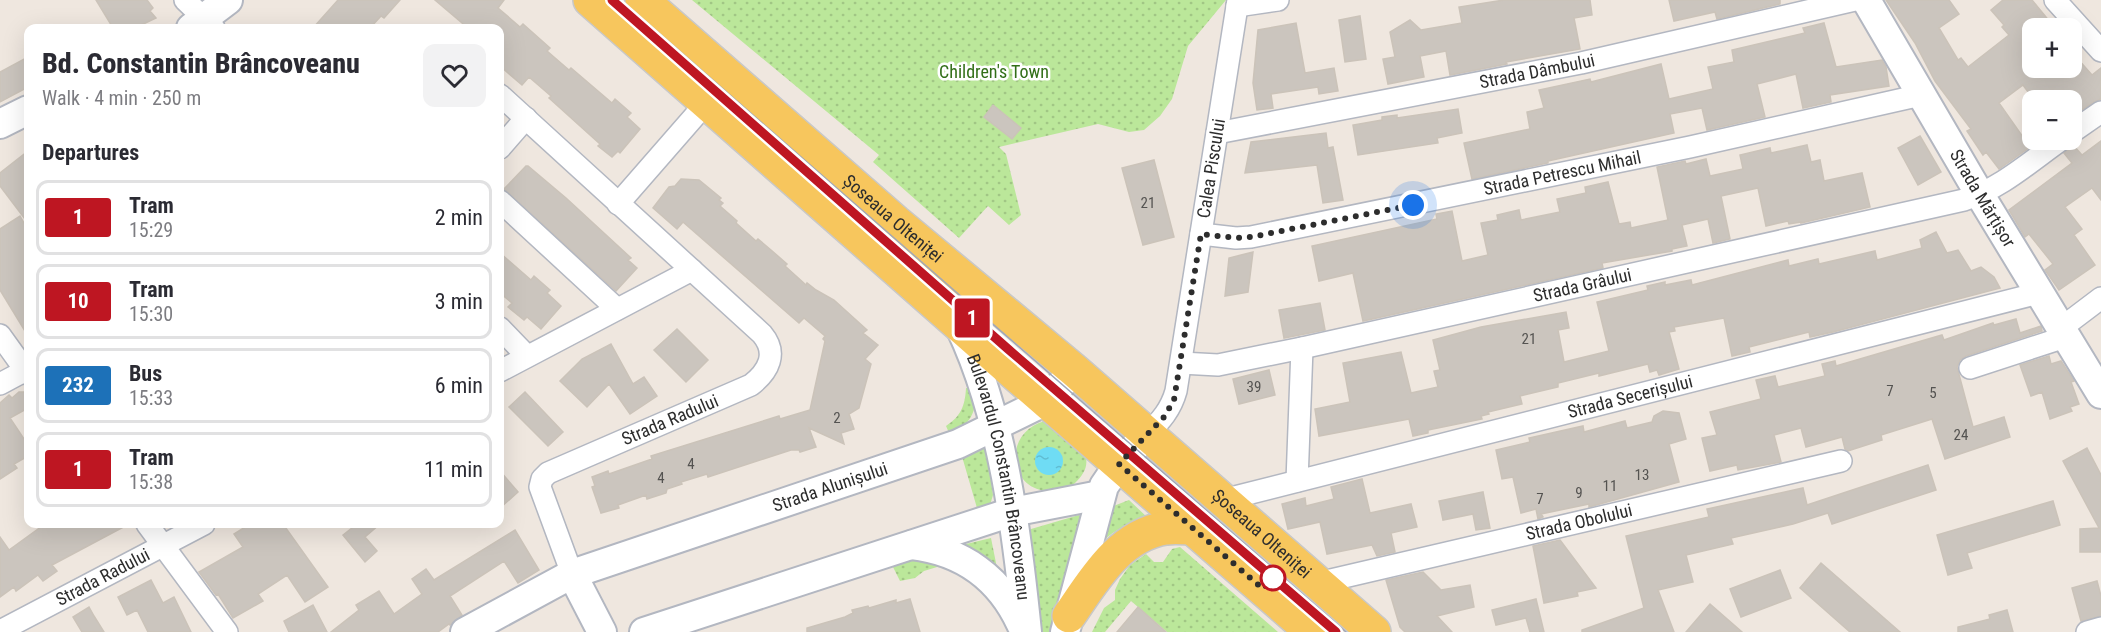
<!DOCTYPE html>
<meta charset="utf-8">
<style>
:root{--surface:#fff;--page:#f2f2f3;--text:#2b2b33;--muted:#7c7c81;--line:#e1e1e2}
body{margin:0;font-family:"Roboto Condensed",sans-serif;background:var(--page);color:var(--text);height:100vh;display:flex;flex-direction:column;font-size:22px;white-space:nowrap}
*{box-sizing:border-box;margin:0}
p{font-size:20px;color:var(--muted)}
.icon{flex:none;width:33px;height:33px;fill:none;stroke:currentColor;stroke-width:2;stroke-linecap:round;stroke-linejoin:round}
.map{position:relative;flex:1;overflow:hidden}
.drawer{position:absolute;left:24px;top:24px;width:480px;height:504px;display:flex;flex-direction:column;background:var(--surface);border-radius:12px;box-shadow:0 6px 24px #0002}
.drawer>*{flex:none}
.badge{padding:0 12px;border-radius:4px;font-size:21px;line-height:39px}
.fabs{position:absolute;left:2022px;top:18px;display:grid;gap:12px}
.fabs a{display:grid;place-items:center;width:60px;height:60px;border-radius:12px;background:var(--surface);box-shadow:0 6px 24px #0002;font-size:30px}
.you{position:absolute;width:30px;height:30px;margin:-15px;border:4px solid #fff;border-radius:50%;background:#1a73e8;box-shadow:0 0 0 9px #1a73e833}
.map>.badge{position:absolute;translate:-50% -50%;box-shadow:0 0 0 3px #fff}
h2{padding:0 18px;font-size:22px;line-height:54px}
.round{display:grid;place-items:center;flex:none;width:63px;height:63px;border-radius:12px;background:var(--page)}
.head{display:flex;align-items:center;justify-content:space-between;height:102px;padding:0 18px}
h1{font-size:28px;font-weight:800;line-height:45px}
ul{padding:0;list-style:none}
li{display:flex;align-items:center;gap:18px;height:75px;margin:0 12px 9px;padding:0 6px;border:3px solid var(--line);border-radius:12px}
li div{flex:1}
li b{display:block;font-size:22px}
li em{font-style:normal}
li .badge{min-width:66px;font-weight:700;text-align:center}
.map>svg:first-child{display:block}
.green{fill:url(#green-dots)}
.water{fill:url(#water-ripples)}
.building{fill:#cbc5be;stroke:#cbc3b9;stroke-width:1.5}
.lines{fill:none;stroke-linecap:round;stroke-linejoin:round}
.street-casing{stroke:#b3b7c1;stroke-width:24}
.secondary-casing{stroke:#b3b7c1;stroke-width:32}
.primary-casing{stroke:#c8c8c8;stroke-width:36}
.street{stroke:#fff;stroke-width:21}
.secondary{stroke:#fff;stroke-width:28}
.primary{stroke:#f7c65d;stroke-width:33}
.tram{stroke:#a1a7b8;stroke-width:1.5}
.line-casing{stroke:#fff;stroke-width:14}
.line{stroke:#be1622;stroke-width:9}
.walk{stroke:#2d2d2d;stroke-width:6;stroke-dasharray:0 10.8}
.stop-dot{fill:#fff;stroke:#be1622;stroke-width:3}
.labels{text-anchor:middle;stroke-width:5;stroke-linejoin:round;paint-order:stroke}
.number-label{font-size:15px;fill:#545351}
.street-label{font-size:18px;fill:#2d2d2d;stroke:#fff}
.park-label{font-size:18px;fill:#326f18;stroke:#fff}
</style>
<div class="map">
<svg width="2101" height="632" viewBox="0 0 2101 632">
<defs>
<pattern id="green-dots" width="8" height="8" patternUnits="userSpaceOnUse" patternTransform="scale(1.5)"><rect width="8" height="8" fill="#bbe79a"/><path d="M2 2h.1M6 6h.1" fill="none" stroke="#a1c685" stroke-width="1.8" stroke-linecap="round"/></pattern>
<pattern id="water-ripples" width="26" height="14" patternUnits="userSpaceOnUse" patternTransform="scale(1.5)"><rect width="26" height="14" fill="#6fdcf4"/><path d="M2 4q2-2 4 0t4 0M15 11q2-2 4 0t4 0" fill="none" stroke="#60bdd2"/></pattern>
</defs>
<rect width="100%" height="100%" fill="#efe7df"/>
<path class="green" d="M692,0h534l-38,46 -16,53 -12,17 -16,14 -15,2 -31,-8 -99,23 7,7 15,61 -12,10 -21,-19 -29,32 -86,-76 6,-7z
M966,388l10,1c0,25 -5,34 -26,46l-4,-9c15,-10 19,-20 20,-38z
M1045,421l41,37c2,10 -4,18 -11,25 -6,6 -12,7 -21,8 -46,4 -53,-59 -9,-70z
M986,445l7,50 -3,10 -13,3 -16,-55z
M1129,500l19,18c-19,3 -32,12 -47,24l10,-35z
M1079,515l4,2 -30,115h-14l-13,-96 5,-7z
M991,538l6,30 -35,-23z
M1180,547l98,85h-111l-36,-31 -26,31h-13l12,-24 11,-8v-10l5,-11 10,-14 16,-11 8,8h9l9,-13z
M915,555l42,13 -20,-1 -13,4 -9,7 -15,3 -9,-18z"/>
<path class="water" d="M1035 461a14 14 0 1 1 28 0a14 14 0 1 1-28 0Z"/>
<path class="building" d="M96,0h51l6,8 -3,3 6,7 -21,10h-22z
M338,0h62l-16,18 -3,-2 -11,12h-57z
M435,0h69l-6,8 22,19 3,-3 27,24 -3,3 22,19 2,-2 41,35 3,-4 16,14 -4,4 13,12 -20,24 -2,-2 -6,6 -14,-11 2,-2 -51,-46 2,-2 -22,-19 -7,8 -22,-19v-38h-32z
M1504,0h86l2,15 -18,3 6,31 -74,13 1,2 -57,11 -4,-24 -26,5 4,21 -36,7 -5,-25 12,-2 -5,-25 20,-12 11,10 41,-7 -3,-16z
M1669,0h111v4l-63,15 -2,-7 -41,9z
M1886,0h63l10,14 -20,14 19,32 3,-2 7,9 41,-32 -7,-8 2,-2 -13,-15 12,-10h29l23,28h-23v40h40v-3l6,-6 14,16 9,-7v31l-7,3 -20,13 -2,-3v-12h-38l-11,-15 -24,18 31,44 -31,22 -13,-17 -3,3 -16,-24 4,-2 -36,-48 -20,-38z
M1360,16l6,43 -21,3 -6,-42z
M1296,23l9,50 29,-5 4,23 -19,3 -1,-7 -47,7 2,14 -16,2 -4,-27 5,-53z
M1824,23l12,44 46,-7 4,7 3,19 -59,9 1,7 -28,6 -7,-34 -39,10 8,33 -58,13 -5,-22 -32,6 4,19 -126,28v2l-76,16 -8,-36 66,-14 -3,-17 17,-4 -5,-18 51,-11 1,3 70,-18 8,35 44,-10 -5,-22 26,-5 -2,-12 73,-17 -2,-5z
M28,57v30l-28,15v-30z
M993,105l28,23 -9,11 -28,-22z
M1458,109l4,24 -25,5 1,5 -80,12 -5,-30 29,-5v-3l15,-2v3z
M1326,133l2,15 5,-1 10,53 -20,3 -6,-38 -72,8 6,-31z
M1920,136l21,36 -23,13 -20,-37z
M2101,141v59l-9,-12 -27,19 17,22 -8,6 21,30 -36,25 -14,-20 8,-6 -24,-30 -4,3 -16,-27 63,-47 -8,-10 9,-8 9,10z
M1807,145l4,17 9,-2 4,21 38,-8 8,34 -69,16v-1l-12,2 -1,-3 -22,5 -8,-38 -37,8 9,43 -17,4 -5,-24 -26,6 5,21 -15,3v2l-70,12 1,5 -240,53 -10,-48 -34,8 -7,-35 125,-27 -1,-5 16,-3 10,50 26,-6 -7,-32 17,-3 -1,-5 22,-5 2,10 39,-8 -3,-13 29,-6 -1,-6 23,-5 11,42 11,-2 1,6 37,-8 -11,-53 28,-6 1,3 20,-5 4,17 33,-7 -3,-14 30,-7 1,5z
M28,151v72l-28,-37v-13z
M1154,160l20,77 -31,8 -21,-77z
M526,166h2l38,32 65,60 -3,2 9,8 -21,23 -112,-102z
M681,179l18,1 22,18 -2,2 4,3 -3,3 17,15 -1,2 20,18 2,-2 13,11 16,14 -2,2 21,19 1,-2 9,7 18,10 33,30 -4,3 15,12 -13,14 6,5 -12,44 -10,6 5,15 -13,4 3,11 -35,-16 7,19 -16,5 -1,-2h-8l-83,27 -1,-3 -26,8 1,2 -15,5 -1,4 -19,6 -1,-4 -28,10 1,3 -18,5 -9,-26 3,-1 -3,-9 16,-6 1,3 43,-15 -1,-3 128,-40 1,3 30,-9 15,-69 -2,-2 2,-3 -21,-18 -5,5 -116,-101 -6,7 -24,-21 16,-21 6,-1z
M20,216l8,14v106l-28,-46v-61z
M1936,232l11,21 11,-3 13,21 10,-4 13,10 6,11 -167,44 -23,5 -1,-5 -60,15 1,5 -18,4 -8,-38 -50,9 1,4 -6,1 10,37 -20,6 -2,-5 -7,2 -2,-8 -49,12v-3l-41,10v4l-38,9 2,8 -34,8 1,2 -8,2 1,3 -54,11v3l-15,3 -4,-17 -90,17 -4,-27 35,-7 -7,-39 58,-11 10,41 27,-6 -4,-16 6,-1 -7,-30 48,-13 85,-15 3,16 -11,2 6,32 45,-11 -12,-49 51,-12 -1,-4 18,-4v3l26,-5 1,5 96,-25 1,6 29,-7 1,5 56,-13 2,9 45,-12 -2,-8z
M1253,252l-5,40 -23,4 4,-38z
M500,253l31,27 3,-4 16,14 -3,3 14,13 -20,23 -14,-12 -3,3 -16,-13 4,-4 -12,-10z
M1320,303l5,27 -41,8 -5,-28z
M2016,319l4,14 21,-7 1,5 -76,25 -6,4 -3,7 16,60 31,-10 6,20 -65,22 -13,-40 -51,16 1,5 -34,11 -3,-2 -3,-12 -36,10 -5,-19 -27,7 7,27 -43,8 -1,-5 -27,6 -8,-33 15,-3 -7,-23 51,-13 -5,-19 19,-4 3,11 47,-11 -3,-12 13,-3 1,5 106,-31 2,5 49,-17 1,2z
M677,329l31,31 -22,22 -32,-32z
M611,344l22,40 11,-7 13,19 -27,18 -21,-30 -22,23 -27,-26 22,-22z
M2049,356l2,8 10,-3 13,20 -3,1 8,22 -9,3 2,4 -22,8 -8,-27 -11,4 -11,-31z
M1269,370l6,25 -36,9 -6,-25z
M19,392h9v16l-18,10 18,27v11l-14,8 3,4 -17,11v-76l9,-8 3,3z
M525,392l38,40 -15,14 -39,-39z
M1663,411l16,2 7,26 -17,5 10,38 -90,25v-3l-48,10 2,3 -5,2 -2,-10 -15,4 -8,-36 -11,2 -6,-29 34,-8 -1,-4 54,-12 1,6 41,-11 2,7 25,-6 2,-6z
M2087,448l14,27v77h-21v-23l19,-1 -36,-67z
M1928,465l8,25 -104,34 -4,-11 -35,11 -62,14 2,6 -47,11 7,27 -35,8 16,42h-92v-2l62,-22 -18,-72 83,-19 -2,-8 96,-21 4,17z
M500,471l18,21 -18,16z
M1362,479l8,34 41,-9 6,23 -26,6 4,19 -18,4 -5,-11 -45,9 -7,-32 -32,7 -6,-25 23,-6 1,8 28,-7 -3,-12z
M1483,492l7,36 -14,2 -3,-16 -30,6 -4,-19z
M2053,501l7,24 -93,28 5,15 -24,7 -11,-40z
M45,524h84l-77,41 5,6 -14,10 -5,-6 -22,16 -2,-4 -14,10v-60l9,13z
M250,524h33l45,63 -23,15 -18,-27 -29,19 5,7 -30,17 -15,-24 -2,1 -17,-23 44,-25 -9,-13z
M357,524h23l-15,13 12,14 -12,11 -22,-27z
M515,530l24,40 -21,13 -14,-22 -54,35 12,19 -12,10 -1,-1 -11,8h-107l28,-22 -3,-5 23,-14 15,23 28,-20 -10,-15 14,-10 8,11z
M1560,540l36,48 -19,4 1,4 -34,7 -11,-57z
M1821,563l79,69h-50l-50,-44z
M1780,570l11,28 -50,19 -11,-28z
M1423,572l18,18 29,-5 4,22 -37,9 15,16h-47l-5,-5 -14,-47z
M151,580l12,23 11,-6 17,35h-43l-11,-22 -10,5 -9,-18z
M2097,581l4,15v20l-20,5 -9,-33z
M910,599l10,33h-113v-4l38,-11 8,-4 -1,-3 16,-4 1,2 27,-8v3z
M1536,599l8,33h-14l-4,-14 -30,7 -4,-15z
M1710,604l32,28h-56z
M313,605l14,27h-38l-5,-11z
M89,607l5,9 10,16h-22l-9,-15z
M1138,607l28,25h-49z
M2007,610l6,22h-55v-5l32,-8 -1,-4z"/>
<g class="lines">
<defs>
<g id="street">
<path d="M185,0l29,28"/>
<path d="M2055,0l46,51"/>
<path d="M1237,6l41,-6"/>
<path d="M500,95l262,239c16,19 7,37 -11,51l-203,88 -6,6 -2,8 32,87"/>
<path d="M2072,132l29,-20"/>
<path id="s1" d="M1217,133l364,-70 274,-63"/>
<path d="M500,148l26,-30"/>
<path d="M500,201l117,108"/>
<path d="M618,204l89,-102"/>
<path id="s2" d="M1201,234l35,4 15,-1 439,-90 231,-52"/>
<path d="M500,328l27,28"/>
<path d="M2060,329l41,-31"/>
<path d="M0,335l28,39"/>
<path id="s3" d="M1181,363l37,2 84,-17 662,-148c36,-11 67,-39 97,-60"/>
<path d="M1970,368l95,-31"/>
<path d="M500,371l192,-101"/>
<path d="M0,384l28,-15"/>
<path id="s4" d="M1147,434c14,-13 24,-25 29,-43l62,-391"/>
<path d="M1297,481l5,-133"/>
<path id="s5" d="M1223,500l816,-207"/>
<path d="M147,524l80,108"/>
<path id="s6" d="M1318,583l523,-122"/>
<path id="s7" d="M0,631l204,-107"/>
<path d="M2087,632l14,-4"/>
</g>
<g id="secondary">
<path id="s8" d="M1866,0l114,195 121,199"/>
<path d="M191,28l37,-28"/>
<path d="M0,124l28,-14"/>
<path id="s9" d="M960,327c43,90 57,206 67,305"/>
<path d="M912,545c50,6 88,33 109,79"/>
<path d="M572,574l30,58"/>
<path id="s10" d="M465,632l107,-58 386,-130 88,-43 28,-31"/>
<path d="M644,632l368,-120 88,-17"/>
<path d="M1065,632l39,-146 15,-22 28,-30"/>
</g>
<g id="primary">
<path d="M590,0l426,375 296,257"/>
<path id="s11" d="M642,0l254,222 178,148 300,262"/>
<path d="M1069,616c24,-35 50,-81 97,-88 9,-1 19,0 28,0"/>
</g>
</defs>
<use href="#street" class="street-casing"/>
<use href="#secondary" class="secondary-casing"/>
<use href="#primary" class="primary-casing"/>
<use href="#street" class="street"/>
<use href="#secondary" class="secondary"/>
<use href="#primary" class="primary"/>
<path class="tram" d="M621,0l725,632
M983,327l170,147"/>
</g>
<g class="lines">
<defs>
<path id="line" d="M612,0l396,349 328,283"/>
</defs>
<use href="#line" class="line-casing"/>
<use href="#line" class="line"/>
<path class="walk" d="M1273,578l-10,11 -144,-125 45,-47 10,-17 27,-166 35,4 15,-1 162,-32"/>
</g>
<circle class="stop-dot" cx="1273" cy="578" r="12"/>
<g class="labels">
<g class="number-label">
<text x="1148" y="208">21</text>
<text x="1529" y="344">21</text>
<text x="1254" y="392">39</text>
<text x="1890" y="396">7</text>
<text x="1933" y="398">5</text>
<text x="837" y="423">2</text>
<text x="1961" y="440">24</text>
<text x="691" y="469">4</text>
<text x="1642" y="480">13</text>
<text x="661" y="483">4</text>
<text x="1610" y="491">11</text>
<text x="1579" y="498">9</text>
<text x="1540" y="504">7</text>
</g>
<g class="street-label">
<text dy="6" stroke="none"><textPath href="#s1" startOffset="326">Strada Dâmbului</textPath></text>
<text dy="6" stroke="none"><textPath href="#s4" startOffset="278">Calea Piscului</textPath></text>
<text dy="6" stroke="none"><textPath href="#s2" startOffset="368">Strada Petrescu Mihail</textPath></text>
<text dy="6" stroke="none"><textPath href="#s8" startOffset="230">Strada Mărțișor</textPath></text>
<text dy="6" stroke="none"><textPath href="#s11" startOffset="333">Șoseaua Olteniței</textPath></text>
<text dy="6" stroke="none"><textPath href="#s3" startOffset="410">Strada Grâului</textPath></text>
<text dy="6" stroke="none"><textPath href="#s5" startOffset="420">Strada Secerișului</textPath></text>
<text transform="translate(670 420) rotate(-23)" y="6">Strada Radului</text>
<text dy="6" stroke="none"><textPath href="#s9" startOffset="156">Bulevardul Constantin Brâncoveanu</textPath></text>
<text dy="6" stroke="none"><textPath href="#s10" startOffset="394">Strada Alunișului</textPath></text>
<text dy="6" stroke="none"><textPath href="#s6" startOffset="268">Strada Obolului</textPath></text>
<text dy="6" stroke="none"><textPath href="#s11" startOffset="818">Șoseaua Olteniței</textPath></text>
<text dy="6" stroke="none"><textPath href="#s7" startOffset="116">Strada Radului</textPath></text>
</g>
<g class="park-label">
<text x="994" y="78">Children's Town</text>
</g>
</g>
</svg>
<div class="fabs">
<a>+</a>
<a>−</a>
</div>
<div class="you" style="left:1413px;top:205px"></div>
<b class="badge" style="left:972px;top:318px;background:#be1622;color:#fff">1</b>
<section class="drawer">
<div class="head"><div><h1>Bd. Constantin Brâncoveanu</h1><p>Walk · 4 min · 250 m</p></div><a class="round"><svg class="icon" aria-label="heart" viewBox="0 0 24 24"><path d="M12 20l-8-8c-3-5 5-10 8-4 3-6 11-1 8 4z"/></svg></a></div>
<h2>Departures</h2>
<ul>
<li><span class="badge" style="background:#be1622;color:#fff">1</span><div><b>Tram</b><p>15:29</p></div><em>2 min</em></li>
<li><span class="badge" style="background:#be1622;color:#fff">10</span><div><b>Tram</b><p>15:30</p></div><em>3 min</em></li>
<li><span class="badge" style="background:#1d71b8;color:#fff">232</span><div><b>Bus</b><p>15:33</p></div><em>6 min</em></li>
<li><span class="badge" style="background:#be1622;color:#fff">1</span><div><b>Tram</b><p>15:38</p></div><em>11 min</em></li>
</ul>
</section>
</div>
